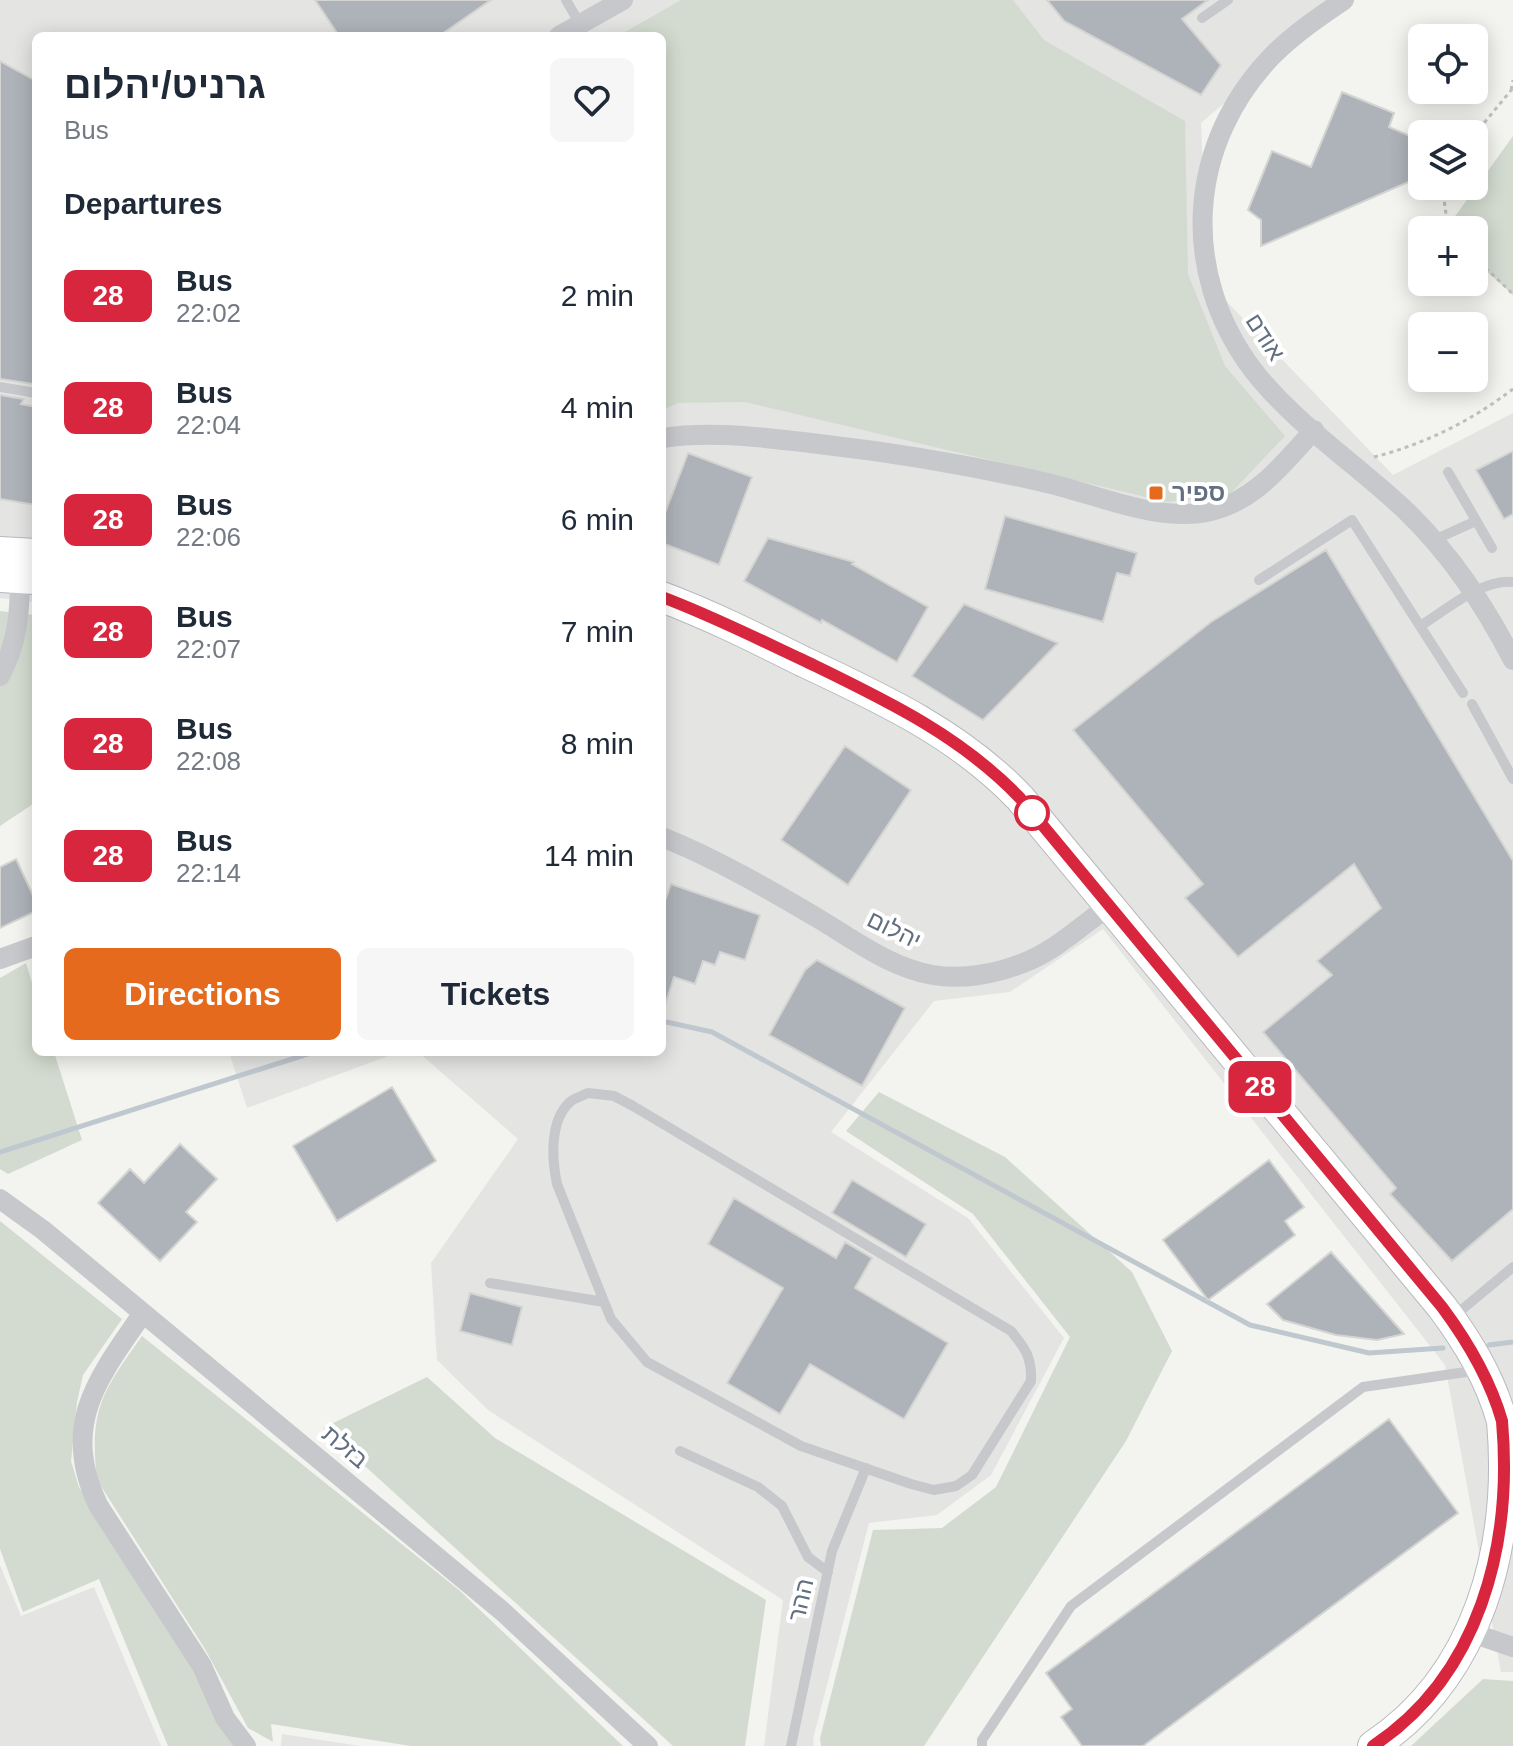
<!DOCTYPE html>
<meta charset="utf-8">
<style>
:root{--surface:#fff;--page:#f6f6f7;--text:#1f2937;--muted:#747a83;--accent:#e56a1e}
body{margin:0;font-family:Helvetica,"Noto Sans Hebrew",sans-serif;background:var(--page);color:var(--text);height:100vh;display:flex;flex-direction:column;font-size:30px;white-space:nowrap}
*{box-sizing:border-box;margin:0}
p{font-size:26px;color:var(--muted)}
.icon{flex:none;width:44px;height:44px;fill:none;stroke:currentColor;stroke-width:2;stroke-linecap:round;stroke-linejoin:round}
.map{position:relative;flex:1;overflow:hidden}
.sheet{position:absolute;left:32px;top:32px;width:634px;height:1024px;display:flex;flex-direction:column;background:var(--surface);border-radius:12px;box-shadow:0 4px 20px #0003}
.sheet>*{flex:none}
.badge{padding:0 16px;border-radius:12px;font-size:28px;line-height:52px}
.controls{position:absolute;left:1408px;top:24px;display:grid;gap:16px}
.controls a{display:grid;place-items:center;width:80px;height:80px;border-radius:12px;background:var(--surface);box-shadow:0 4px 20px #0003;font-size:40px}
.map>.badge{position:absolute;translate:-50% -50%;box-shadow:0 0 0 4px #fff}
h2{padding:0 32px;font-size:30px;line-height:72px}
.round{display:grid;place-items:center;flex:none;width:84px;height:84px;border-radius:12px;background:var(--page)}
.overview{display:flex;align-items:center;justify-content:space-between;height:136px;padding:0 32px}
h1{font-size:38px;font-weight:800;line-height:60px}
.cta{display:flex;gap:16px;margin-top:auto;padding:16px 32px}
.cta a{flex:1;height:92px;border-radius:12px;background:var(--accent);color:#fff;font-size:32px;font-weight:800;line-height:92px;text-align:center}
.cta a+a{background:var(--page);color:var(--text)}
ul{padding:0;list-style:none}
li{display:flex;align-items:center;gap:24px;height:112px;padding:0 32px}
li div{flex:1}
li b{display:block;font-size:30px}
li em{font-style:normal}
li .badge{min-width:88px;font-weight:700;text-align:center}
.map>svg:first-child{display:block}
.built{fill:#e4e4e3}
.green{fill:#d3dbd0}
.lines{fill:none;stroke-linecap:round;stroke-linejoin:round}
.stream{stroke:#bfc8ce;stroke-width:5}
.building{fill:#aeb3b9;stroke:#d4d5d2;stroke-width:2}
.secondary-casing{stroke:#b6b9be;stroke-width:32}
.path{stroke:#bdbec0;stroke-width:3;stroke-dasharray:4 4;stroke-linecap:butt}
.lane{stroke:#c6c8cc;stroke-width:10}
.street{stroke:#c6c8cc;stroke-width:20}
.secondary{stroke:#fff;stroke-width:30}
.line-casing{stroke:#fff;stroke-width:18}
.line{stroke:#d7263d;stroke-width:12}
.poi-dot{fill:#e56a1e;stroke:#fff;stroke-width:3}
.stop-dot{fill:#fff;stroke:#d7263d;stroke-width:4}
.labels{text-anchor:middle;stroke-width:8;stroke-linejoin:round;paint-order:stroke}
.street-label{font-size:24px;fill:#626f81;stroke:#fff}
.poi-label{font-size:24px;font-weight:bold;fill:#626f81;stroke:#fff;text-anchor:start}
</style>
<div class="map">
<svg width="1513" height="1746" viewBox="0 0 1513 1746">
<rect width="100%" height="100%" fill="#f3f4ef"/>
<path class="built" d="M0,0h1344l-143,123 7,159 185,193 120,-62v1259h-12l-56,-307 -342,-436 -93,63 -76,9 -103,131 137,86 96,120 -73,137 -54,40 -68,8 -56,216 1,7h-50l19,-146 -295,-190 -51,-50 -6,-97 87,-124 -100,-87h244v-1016h-626v566l-36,-4z
M229,1052h170l-152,56z
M0,1565l21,51 73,-29 67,159h-161z
M282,1734l78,12h-79z"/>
<path class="green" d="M681,0h332l31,40 141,81 3,153 37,92 60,70 -56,59 -62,7 -422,-100 -67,1 -16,7v-374h-44z
M1513,136v159l-39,-35v-30h-22l1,-11z
M0,611l36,4v187l-36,24z
M26,963l10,33v56h18l28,88 -74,34 -8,-5v-191z
M879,1092l126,65 127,115 40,79 -46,90 -202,305h-103l-1,-8 53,-208 69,-2 54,-41 74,-150 -97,-123 -127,-83z
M0,1221l122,98 -39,56 -6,27 -6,59 8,26 111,177 46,82h-68l-69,-167 -76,33 -23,-63z
M142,1336l317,254 164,156h-212l-140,-22 2,18 -25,-14 -43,-79 -108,-169c-8,-71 5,-88 45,-144z
M427,1377l68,61 271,162 -21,146h-72l-350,-318z
M1483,1679l30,2v65h-102z"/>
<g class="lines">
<path class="stream" d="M662,1021l50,11 538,293 119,28 74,-5
M0,1152l314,-100
M1489,1345l24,-3"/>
</g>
<path class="building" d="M315,0h176l-52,36h-100z
M1047,0h161l-26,19 39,46 -20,30 -137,-74z
M0,61l36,20v299l-3,4 -33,-5z
M1342,92l52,21 -5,14 33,14v16l-9,23 -152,66v-26l-13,-10 24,-59 39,16z
M0,395l24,4 -3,5 15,3v98l-36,-6z
M1513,451v63l-9,5 -28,-49z
M688,453l64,24 -33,88 -57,-22v-22z
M1005,516l132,37 -7,23 -13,-3 -14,49 -118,-33z
M768,538l86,24 -2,2 76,43 -31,55 -75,-42 -1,3 -77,-42z
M1326,550l187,311v348l-61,52 -62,-67 6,-6 -133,-156 69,-57 -15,-14 64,-53 -27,-44 -116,93 -53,-59 18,-14 -130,-154 138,-108z
M964,604l94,39 -75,77 -71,-44z
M845,746l66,44 -63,95 -67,-45z
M16,859l20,43v9l-36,17v-61z
M671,884l89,31 -15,45 -25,-8 -5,13 -12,-4 -8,23 -21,-7 -9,28h-3v-96z
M817,960l88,48 -43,78 -93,-51 36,-65z
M392,1087l44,74 -99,60 -44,-75z
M180,1144l37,35 -31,33 11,10 -37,39 -62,-58 32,-34 14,14z
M1269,1160l35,47 -19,14 10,14 -87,65 -45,-60z
M852,1180l74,44 -20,33 -74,-44z
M734,1198l102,60 9,-16 27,16 -17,30 93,55 -44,76 -94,-55 -30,50 -53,-31 56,-95 -75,-44z
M1331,1252l73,82 -27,6 -41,-5 -53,-15 -16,-16z
M470,1293l52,14 -10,38 -52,-14z
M1389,1419l69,94 -315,233h-61l-21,-29 11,-8 -26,-36z"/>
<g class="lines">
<defs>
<path id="secondary" d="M0,552l36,2
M0,577l36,2
M662,597c48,18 94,41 140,64 79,37 157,73 218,137l422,509c26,35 48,71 60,114 11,125 -23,255 -129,325"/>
</defs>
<use href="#secondary" class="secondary-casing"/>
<path class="path" d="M1511,90l2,-10
M1474,135l39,-47
M1447,186c-5,16 -2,30 6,44
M1474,257l39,37
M1374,457c51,-13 97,-36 139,-68"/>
<path class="lane" d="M566,0l14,24
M1202,18l26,-18
M0,387l36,6
M1448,472l44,76
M1434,540l42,-19
M1259,580l93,-60 111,173
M1420,626c26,-16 61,-47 93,-44
M1472,704l41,75
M588,1093l26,3 19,10 378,225c14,17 21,26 20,50l-59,94 -16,11 -22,4 -23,-6 -110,-38 -154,-84 -36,-43 -54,-135c-5,-24 -8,-63 13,-82 4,-4 12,-6 18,-9z
M490,1283l114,19
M1453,1317l60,-50
M680,1451l78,36 24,19 26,51 20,15
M791,1746l41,-195 34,-83
M982,1746v-6l89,-134 292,-219 117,-17"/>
<path class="street" d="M1344,0c-25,17 -50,34 -71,55 -86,88 -94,217 -20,315 38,50 104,95 151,139 47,45 79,94 109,151
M559,36l64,-36
M662,438c52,-8 105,0 157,6 78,9 156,22 232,40 50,12 109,39 160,27 45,-11 73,-48 103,-81
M0,676c17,-32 20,-62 20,-98
M662,837c55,22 106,52 157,82 35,21 72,49 114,56 29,5 63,-1 90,-12 32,-12 58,-37 86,-57
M0,959l36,-13
M0,1199l43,31 459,381 146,135
M143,1313c-45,65 -83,111 -45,192l104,161 23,52 21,28
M1478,1635l35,12"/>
<use href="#secondary" class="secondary"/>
</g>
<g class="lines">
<defs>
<path id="line" d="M662,597c48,18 94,41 141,63 78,38 156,74 217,138l422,509c26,35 48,72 60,114 11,125 -23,255 -129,325"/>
</defs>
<use href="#line" class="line-casing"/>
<use href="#line" class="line"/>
</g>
<rect class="poi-dot" x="1148" y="485" width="16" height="16" rx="4"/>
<circle class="stop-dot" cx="1032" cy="813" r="16"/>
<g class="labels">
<g class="street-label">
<text transform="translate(1265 337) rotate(57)" y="8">אודם</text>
<text transform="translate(894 930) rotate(26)" y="8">יהלום</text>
<text transform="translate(345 1447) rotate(40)" y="8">בזלת</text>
<text transform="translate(801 1600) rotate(-77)" y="8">ההר</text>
</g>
<g class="poi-label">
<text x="1172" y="501">ספיר</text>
</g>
</g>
</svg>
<div class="controls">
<a><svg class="icon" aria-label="locate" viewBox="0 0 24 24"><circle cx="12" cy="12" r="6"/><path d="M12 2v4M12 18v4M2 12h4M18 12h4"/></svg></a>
<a><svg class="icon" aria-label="layers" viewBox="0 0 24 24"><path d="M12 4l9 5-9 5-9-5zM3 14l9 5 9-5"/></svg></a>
<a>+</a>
<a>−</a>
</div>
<b class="badge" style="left:1260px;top:1087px;background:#d7263d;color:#fff">28</b>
<section class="sheet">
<div class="overview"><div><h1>גרניט/יהלום</h1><p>Bus</p></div><a class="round"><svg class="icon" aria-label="heart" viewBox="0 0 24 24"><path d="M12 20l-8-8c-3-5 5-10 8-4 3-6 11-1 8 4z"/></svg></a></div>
<h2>Departures</h2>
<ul>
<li><span class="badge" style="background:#d7263d;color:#fff">28</span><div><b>Bus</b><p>22:02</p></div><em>2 min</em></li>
<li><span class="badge" style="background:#d7263d;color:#fff">28</span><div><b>Bus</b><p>22:04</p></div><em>4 min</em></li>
<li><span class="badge" style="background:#d7263d;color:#fff">28</span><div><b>Bus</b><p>22:06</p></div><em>6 min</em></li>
<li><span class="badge" style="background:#d7263d;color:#fff">28</span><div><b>Bus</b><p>22:07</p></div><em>7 min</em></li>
<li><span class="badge" style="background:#d7263d;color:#fff">28</span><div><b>Bus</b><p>22:08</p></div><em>8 min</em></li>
<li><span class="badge" style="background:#d7263d;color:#fff">28</span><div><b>Bus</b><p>22:14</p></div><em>14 min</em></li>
</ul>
<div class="cta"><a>Directions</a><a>Tickets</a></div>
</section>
</div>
